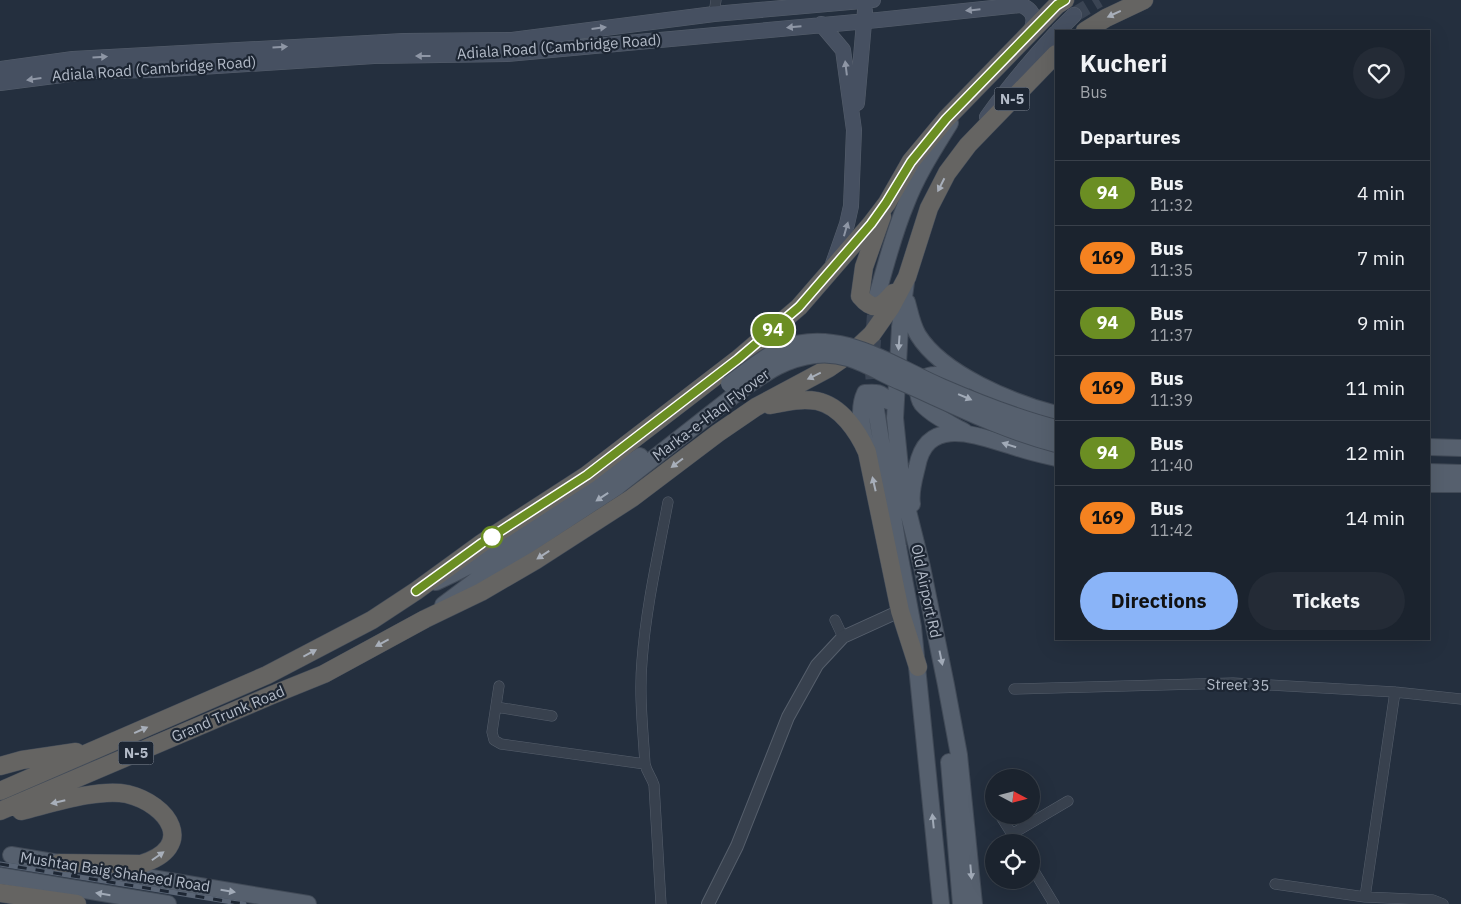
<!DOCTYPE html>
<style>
:root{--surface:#1b232e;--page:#242b36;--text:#f1f3f6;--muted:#a0a4aa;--line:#39404a;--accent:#8ab4f8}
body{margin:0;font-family:"IBM Plex Sans",sans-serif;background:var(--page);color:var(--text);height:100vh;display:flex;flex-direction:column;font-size:19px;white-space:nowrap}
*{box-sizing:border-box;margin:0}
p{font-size:16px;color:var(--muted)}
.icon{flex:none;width:28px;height:28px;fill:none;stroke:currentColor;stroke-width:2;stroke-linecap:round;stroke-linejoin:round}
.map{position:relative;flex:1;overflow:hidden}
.drawer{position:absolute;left:1055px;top:30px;width:375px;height:610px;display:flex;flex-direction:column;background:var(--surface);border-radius:0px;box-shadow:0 5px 20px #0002,0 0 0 1px var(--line)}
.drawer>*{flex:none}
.badge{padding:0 10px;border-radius:16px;font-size:18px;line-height:32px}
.needle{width:32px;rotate:97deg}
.fabs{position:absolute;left:985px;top:769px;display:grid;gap:10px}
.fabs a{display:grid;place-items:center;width:55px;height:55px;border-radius:50%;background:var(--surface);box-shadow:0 5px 20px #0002,0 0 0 1px var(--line);font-size:25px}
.map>.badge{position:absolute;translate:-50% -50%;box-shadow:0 0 0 2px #fff}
h2{padding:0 25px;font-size:19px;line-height:45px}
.round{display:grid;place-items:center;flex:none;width:52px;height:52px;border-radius:26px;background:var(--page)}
.overview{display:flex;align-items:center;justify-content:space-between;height:85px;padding:0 25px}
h1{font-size:24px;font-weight:700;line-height:38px}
.cta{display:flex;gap:10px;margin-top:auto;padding:10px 25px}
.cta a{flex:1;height:58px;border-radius:30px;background:var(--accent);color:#111;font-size:20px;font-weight:700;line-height:58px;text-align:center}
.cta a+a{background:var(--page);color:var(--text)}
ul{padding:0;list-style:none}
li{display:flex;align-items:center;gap:15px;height:65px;padding:0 25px;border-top:1px solid var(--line)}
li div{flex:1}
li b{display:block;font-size:19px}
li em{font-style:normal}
li .badge{min-width:55px;font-weight:700;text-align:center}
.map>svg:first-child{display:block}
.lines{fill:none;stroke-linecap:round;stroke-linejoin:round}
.secondary-tunnel{stroke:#3a4453;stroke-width:15;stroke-dasharray:15 8;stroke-linecap:butt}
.primary-tunnel{stroke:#3a4453;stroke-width:16;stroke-dasharray:16 8;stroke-linecap:butt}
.minor-casing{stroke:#565f6c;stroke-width:11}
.tertiary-casing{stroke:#565f6c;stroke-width:14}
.secondary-casing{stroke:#565f6c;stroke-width:16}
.primary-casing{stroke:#414a57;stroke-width:18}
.trunk-casing{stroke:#434c59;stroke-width:19}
.minor{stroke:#38414e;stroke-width:10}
.tertiary{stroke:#38414e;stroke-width:12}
.secondary{stroke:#465061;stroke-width:15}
.primary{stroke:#56606e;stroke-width:16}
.trunk{stroke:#656462;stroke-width:18}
.rail-casing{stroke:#5a6575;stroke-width:5}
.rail{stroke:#1d2633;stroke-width:3;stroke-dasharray:9;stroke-linecap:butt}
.primary-bridge-casing{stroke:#414a57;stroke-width:18;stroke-linecap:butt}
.primary-bridge{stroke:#56606e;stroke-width:16}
.oneway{fill:#8e96a5}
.oneway2{fill:#a8afba}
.oneway3{fill:#a1aab7}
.line-casing{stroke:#fff;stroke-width:11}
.line{stroke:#6b8e23;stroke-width:8}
.stop-dot{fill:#fff;stroke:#6b8e23;stroke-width:2.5}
.labels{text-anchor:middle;stroke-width:4.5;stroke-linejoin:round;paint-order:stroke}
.shield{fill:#1d2633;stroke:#878f9c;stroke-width:1}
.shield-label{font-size:14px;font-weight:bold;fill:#b4bcc9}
.street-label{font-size:15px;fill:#b4bcc9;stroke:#1d2633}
</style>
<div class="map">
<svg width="1461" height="904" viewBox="0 0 1461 904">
<rect width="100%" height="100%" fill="#242f3e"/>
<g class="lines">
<path class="secondary-tunnel" d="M1074,15l25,-15"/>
<path class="primary-tunnel" d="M875,403l-3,-48 4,-55"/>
<defs>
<path id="minor" d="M714,14l2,-14
M835,620l8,17
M499,686l-7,46 2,8 7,4 144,20
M1014,689l219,-6 162,9 66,7
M496,707l56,9
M991,799l3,5
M1000,815l17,27
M1012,834l56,-33
M1031,866l23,38
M1275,884l90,13 68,3 10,4
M1365,897l30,-205
M661,904l-7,-119c-3,-9 -7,-12 -9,-21 -2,-34 -6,-69 -3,-103 4,-54 16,-106 26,-159"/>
<path id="tertiary" d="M708,904l29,-58 51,-129 29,-52 26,-28 57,-26"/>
<path id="secondary" d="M821,24l22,26 11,80 -3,76 -4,18 -14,40
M1058,31l16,-16
M0,69l73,-10 331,-18 108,-1 202,-26 159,-14
M0,83l93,-12 61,-1 220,-14 133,-2 371,-34 143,-15c14,6 15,15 9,28
M857,103l8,-92
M987,117c21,-30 44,-57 69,-84"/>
<path id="primary" d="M906,282l-6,45 -5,91 7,69 20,80 24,118 13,70 15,149
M876,300c9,-33 17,-65 30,-96 11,-29 28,-55 44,-81
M907,302c3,11 5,23 11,33 24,39 95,68 138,79
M875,403l23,144 15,80 28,277
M965,432c-14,-8 -32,-16 -43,-28 -3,-4 -4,-10 -4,-15 4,-23 32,-12 47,-7
M866,447c-3,-18 -9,-37 -1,-54 11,-1 16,-1 23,8
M1429,447l32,1
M1429,472l32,1
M1429,484h32
M912,504c-2,-12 2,-25 5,-37 10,-54 63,-30 98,-20 14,5 28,8 41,11
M436,582c73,-33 138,-81 204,-126
M443,605l40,-30 134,-88 120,-94
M949,762l12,142
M11,855l60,10
M98,869l210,35
M0,876l168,28"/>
<path id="trunk" d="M1085,31l21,-13 38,-18
M882,216l-18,51 -4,29c14,17 21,11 33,-3
M770,405c15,-3 31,-7 47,-4 24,5 41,31 50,51l33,159 18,56
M0,766l22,-6 54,-8
M0,791l267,-116 105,-55 44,-29 66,-48 105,-68 151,-116 61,-52 72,-83 16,-21 24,-42 35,-42 111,-114 8,-5
M0,811l272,-116 52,-21 101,-55 56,-27 55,-32 96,-62 86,-65 38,-26 73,-39 26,-18 17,-16 19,-27 16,-30 22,-69 18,-35 21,-28 88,-91
M21,811c29,-7 77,-23 106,-17 42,10 70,53 14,70l-82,-1
M0,893l77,11"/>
</defs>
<use href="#minor" class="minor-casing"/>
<use href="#tertiary" class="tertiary-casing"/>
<use href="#secondary" class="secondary-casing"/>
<use href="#primary" class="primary-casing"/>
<use href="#trunk" class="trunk-casing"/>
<use href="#minor" class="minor"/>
<use href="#tertiary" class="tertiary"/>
<use href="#secondary" class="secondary"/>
<use href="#primary" class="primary"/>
<use href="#trunk" class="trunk"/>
<defs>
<path id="rail" d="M0,864l244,40"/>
</defs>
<use href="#rail" class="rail-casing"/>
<use href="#rail" class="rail"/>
<defs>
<path id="primary-bridge" d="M729,384c17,-12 35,-28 54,-36 56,-22 110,18 159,39 37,16 75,31 114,41
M737,393c26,-18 45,-34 78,-38 34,-4 56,14 86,27 50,22 101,48 155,62"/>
</defs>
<use href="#primary-bridge" class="primary-bridge-casing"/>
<use href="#primary-bridge" class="primary-bridge"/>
</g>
<defs><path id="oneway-solid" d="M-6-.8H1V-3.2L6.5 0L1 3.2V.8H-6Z" transform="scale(1.25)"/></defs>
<g class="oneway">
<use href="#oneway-solid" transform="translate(973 10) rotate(174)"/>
<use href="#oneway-solid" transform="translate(794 27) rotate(175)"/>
<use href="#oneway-solid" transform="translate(599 28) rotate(-7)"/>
<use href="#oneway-solid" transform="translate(280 47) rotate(-3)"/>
<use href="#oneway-solid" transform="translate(423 56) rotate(180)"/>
<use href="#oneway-solid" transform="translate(100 57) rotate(-3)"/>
<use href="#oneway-solid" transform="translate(846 68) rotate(-97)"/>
<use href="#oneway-solid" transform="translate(34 79) rotate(172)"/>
<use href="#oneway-solid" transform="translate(846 229) rotate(-74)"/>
</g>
<g class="oneway2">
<use href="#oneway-solid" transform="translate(1114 14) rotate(155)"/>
<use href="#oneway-solid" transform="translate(941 185) rotate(117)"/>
<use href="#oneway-solid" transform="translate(814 376) rotate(154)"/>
<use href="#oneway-solid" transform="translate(677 463) rotate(143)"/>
<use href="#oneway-solid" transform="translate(874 484) rotate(-103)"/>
<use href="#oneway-solid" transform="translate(543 555) rotate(147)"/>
<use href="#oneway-solid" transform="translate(382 643) rotate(152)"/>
<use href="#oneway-solid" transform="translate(310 653) rotate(-28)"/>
<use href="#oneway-solid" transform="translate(141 730) rotate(-24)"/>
<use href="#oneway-solid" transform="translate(58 802) rotate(167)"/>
<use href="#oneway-solid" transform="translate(158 856) rotate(-35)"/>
</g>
<g class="oneway3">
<use href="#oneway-solid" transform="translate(899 343) rotate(94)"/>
<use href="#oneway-solid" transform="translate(965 397) rotate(23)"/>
<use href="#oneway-solid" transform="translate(1009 445) rotate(-162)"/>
<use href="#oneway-solid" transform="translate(602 497) rotate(146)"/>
<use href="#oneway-solid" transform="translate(941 658) rotate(78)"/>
<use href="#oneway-solid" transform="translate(933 821) rotate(-96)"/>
<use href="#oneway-solid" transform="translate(971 872) rotate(85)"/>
<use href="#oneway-solid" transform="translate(228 891) rotate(9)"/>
<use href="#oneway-solid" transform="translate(103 894) rotate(-171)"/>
</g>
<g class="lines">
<defs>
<path id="line" d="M416,591l66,-48 105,-68 151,-116 61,-52 72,-83 15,-21 25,-41 35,-43 111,-114 8,-5"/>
</defs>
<use href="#line" class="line-casing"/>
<use href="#line" class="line"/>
</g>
<circle class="stop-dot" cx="492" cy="537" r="10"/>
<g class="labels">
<g class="shield">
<rect x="994.5" y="87.5" width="35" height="23" rx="4"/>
<rect x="118.5" y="741.5" width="35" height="23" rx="4"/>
</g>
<g class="shield-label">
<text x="1012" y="104">N-5</text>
<text x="136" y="758">N-5</text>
</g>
<g class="street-label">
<text transform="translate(559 47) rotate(-4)" y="5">Adiala Road (Cambridge Road)</text>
<text transform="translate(154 69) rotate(-4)" y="5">Adiala Road (Cambridge Road)</text>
<text transform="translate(711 415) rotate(-37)" y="5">Marka-e-Haq Flyover</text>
<text transform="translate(926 591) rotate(78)" y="5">Old Airport Rd</text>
<text transform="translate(1238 685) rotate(1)" y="5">Street 35</text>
<text transform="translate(228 714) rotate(-23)" y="5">Grand Trunk Road</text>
<text transform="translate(115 872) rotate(9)" y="5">Mushtaq Baig Shaheed Road</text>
</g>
</g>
</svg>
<div class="fabs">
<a><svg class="needle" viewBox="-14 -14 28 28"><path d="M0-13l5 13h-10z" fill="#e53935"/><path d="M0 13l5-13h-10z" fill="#a0a4aa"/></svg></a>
<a><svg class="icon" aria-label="locate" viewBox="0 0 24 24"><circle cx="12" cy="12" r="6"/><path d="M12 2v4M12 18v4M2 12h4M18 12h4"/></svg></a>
</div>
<b class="badge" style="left:773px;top:330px;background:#6b8e23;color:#fff">94</b>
<section class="drawer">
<div class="overview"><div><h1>Kucheri</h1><p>Bus</p></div><a class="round"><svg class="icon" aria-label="heart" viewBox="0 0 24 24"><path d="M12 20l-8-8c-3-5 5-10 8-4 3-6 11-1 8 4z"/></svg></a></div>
<h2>Departures</h2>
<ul>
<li><span class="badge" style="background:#6b8e23;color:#fff">94</span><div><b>Bus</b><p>11:32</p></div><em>4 min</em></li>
<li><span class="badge" style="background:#f58220;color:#111">169</span><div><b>Bus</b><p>11:35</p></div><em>7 min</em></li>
<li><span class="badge" style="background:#6b8e23;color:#fff">94</span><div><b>Bus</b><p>11:37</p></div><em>9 min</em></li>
<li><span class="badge" style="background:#f58220;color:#111">169</span><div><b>Bus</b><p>11:39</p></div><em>11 min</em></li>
<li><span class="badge" style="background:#6b8e23;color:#fff">94</span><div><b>Bus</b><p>11:40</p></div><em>12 min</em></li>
<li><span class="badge" style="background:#f58220;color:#111">169</span><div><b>Bus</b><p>11:42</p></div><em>14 min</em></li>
</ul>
<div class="cta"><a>Directions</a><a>Tickets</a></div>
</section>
</div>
